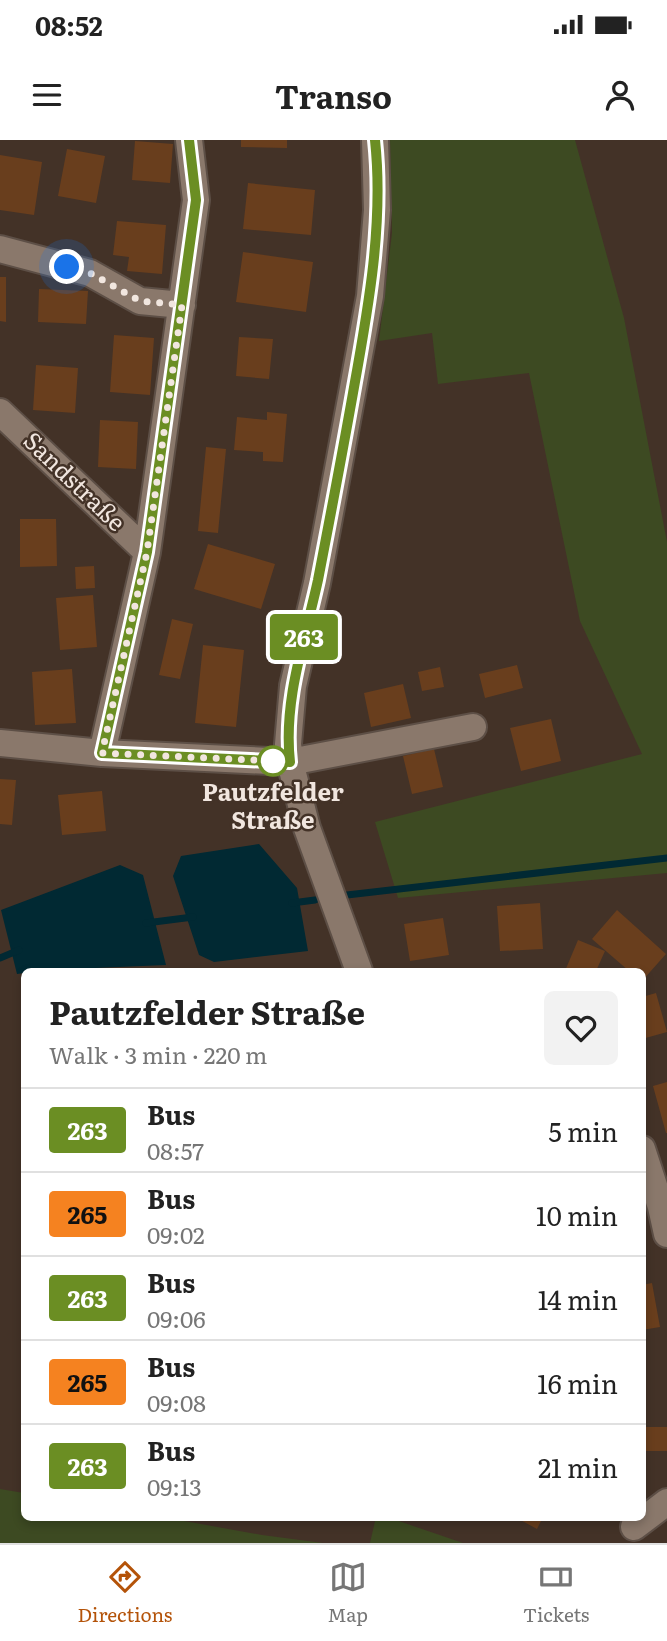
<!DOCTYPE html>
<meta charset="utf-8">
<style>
:root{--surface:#fff;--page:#f2f2f2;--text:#222;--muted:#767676;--line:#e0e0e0;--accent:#b45309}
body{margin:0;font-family:Literata,serif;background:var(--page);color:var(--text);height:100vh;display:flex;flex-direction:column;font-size:26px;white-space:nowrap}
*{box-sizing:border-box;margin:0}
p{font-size:23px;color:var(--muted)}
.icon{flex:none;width:38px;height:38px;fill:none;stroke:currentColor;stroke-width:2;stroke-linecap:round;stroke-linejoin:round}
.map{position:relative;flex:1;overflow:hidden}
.panel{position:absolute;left:21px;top:828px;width:625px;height:553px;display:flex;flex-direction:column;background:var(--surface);border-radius:10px;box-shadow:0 4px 10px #0003}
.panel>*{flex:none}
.badge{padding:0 14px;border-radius:5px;font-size:24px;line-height:46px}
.you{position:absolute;width:35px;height:35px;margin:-18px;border:5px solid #fff;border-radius:50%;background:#1a73e8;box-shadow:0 0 0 10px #1a73e833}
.map>.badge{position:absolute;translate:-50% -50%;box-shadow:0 0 0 4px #fff}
.round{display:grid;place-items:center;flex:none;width:74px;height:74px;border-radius:10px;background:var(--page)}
.head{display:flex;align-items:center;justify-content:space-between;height:119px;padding:0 28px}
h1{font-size:33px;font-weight:700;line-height:52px}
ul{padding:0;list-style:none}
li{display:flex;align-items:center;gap:21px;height:84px;padding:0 28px;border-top:2px solid var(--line)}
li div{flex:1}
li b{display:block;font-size:26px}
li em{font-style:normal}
li .badge{min-width:77px;font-weight:700;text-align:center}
.status{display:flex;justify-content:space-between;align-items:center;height:49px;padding:0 35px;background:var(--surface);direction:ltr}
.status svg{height:19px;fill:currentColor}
header{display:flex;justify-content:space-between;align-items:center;height:91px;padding:0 28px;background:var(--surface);font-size:32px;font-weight:700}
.dock{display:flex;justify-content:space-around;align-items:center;height:98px;border-top:2px solid var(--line);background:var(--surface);font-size:19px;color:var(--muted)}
.dock a{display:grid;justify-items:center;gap:4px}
.dock .active{color:var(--accent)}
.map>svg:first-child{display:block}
.green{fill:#3d4a22}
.water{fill:#012933}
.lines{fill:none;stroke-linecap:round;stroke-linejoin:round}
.stream{stroke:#012933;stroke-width:7}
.building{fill:#693e1d}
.minor-casing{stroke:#5d4f46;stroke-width:30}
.minor{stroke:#8a786b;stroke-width:26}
.line-casing{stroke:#fff;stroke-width:16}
.line{stroke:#6b8e23;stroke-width:10}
.walk{stroke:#f1e6df;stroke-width:7;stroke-dasharray:0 12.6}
.stop-dot{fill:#fff;stroke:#6b8e23;stroke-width:3.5}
.labels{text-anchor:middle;stroke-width:5;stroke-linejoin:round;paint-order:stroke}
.street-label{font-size:24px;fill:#f1e6df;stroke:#433227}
.stop-label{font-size:24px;font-weight:bold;fill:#f1e6df;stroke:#433227}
</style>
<div class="status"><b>08:52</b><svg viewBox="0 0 49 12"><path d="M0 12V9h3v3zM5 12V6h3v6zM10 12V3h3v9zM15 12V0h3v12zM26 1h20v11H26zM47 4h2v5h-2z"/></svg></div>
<header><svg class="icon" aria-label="menu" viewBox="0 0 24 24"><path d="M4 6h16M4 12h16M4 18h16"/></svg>Transo<svg class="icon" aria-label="person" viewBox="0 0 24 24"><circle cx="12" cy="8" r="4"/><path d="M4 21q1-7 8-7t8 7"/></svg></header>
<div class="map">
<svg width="667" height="1403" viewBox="0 0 667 1403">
<rect width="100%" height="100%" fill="#433227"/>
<path class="green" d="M390,0h185l49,178 43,224v331l-269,25 -23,-76 267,-68 -62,-133 -51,-248 -91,11 -6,-51 -53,8 13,-108z
M0,1349l24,4v24h138l100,18 61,8h-323z
M376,1377h11l76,26h-93z"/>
<path class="water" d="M259,704l38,44 11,63 -94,11 -15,-7 -26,-79 8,-20z
M120,725l23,10 23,90 -142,6v2l-7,1 -16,-64z"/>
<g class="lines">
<path class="stream" d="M347,755l320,-37
M292,763l23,-3
M146,783l47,-6
M0,818l19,-8"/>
</g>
<path class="building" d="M241,0h46v8l-46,-1z
M135,1l38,3 -3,39 -38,-3z
M67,9l38,7 -9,47 -38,-7z
M0,15l42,7 -8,53 -34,-5z
M248,43l67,7 -4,45 -68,-6z
M117,81l49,4 -4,49 -35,-3 2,-14 -16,-2z
M243,112l70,10 -7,50 -70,-10z
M0,137h6v45l-6,-1z
M39,149l49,2 -2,33 -48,-2z
M114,195l40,3 -4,57 -40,-3z
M239,197l34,2 -4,40 -33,-3z
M36,225l42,3 -3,45 -42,-3z
M267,272l20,2 -4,48 -20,-1v-9l-29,-2 3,-33 30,3z
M100,280l38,2 -2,47 -38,-2z
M206,307l20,2 -8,84 -20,-2z
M20,379h36l1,47 -37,1z
M208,404l67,20 -14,45 -67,-20z
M94,426l1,22 -19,1 -1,-22z
M93,455l4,52 -37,3 -4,-52z
M172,479l21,5 -13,55 -21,-4z
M203,505l41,5 -8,77 -41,-4z
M517,525l6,23 -38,10 -6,-24z
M440,527l4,20 -22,4 -4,-19z
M72,529l4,54 -41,2 -3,-53z
M403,544l8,34 -40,9 -7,-34z
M551,579l10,42 -40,10 -11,-43z
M434,609l9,38 -31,7 -9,-38z
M0,639l16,1 -4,45 -12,-1z
M102,651l4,40 -44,4 -4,-40z
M540,763l3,46 -43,2 -3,-45z
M617,770l49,44 -24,27v-10h-13l-37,-32z
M443,778l6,37 -39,6 -6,-37z
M578,800l27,11 -9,20h-31z
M656,853l11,39 -25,7v-42z
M667,942v51h-1l-13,-47z
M652,1143l8,44 -18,3v-45z
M642,1287h25v24h-25z
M515,1377h28l-6,12z"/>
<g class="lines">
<defs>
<path id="minor" d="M0,109l90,24 50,28 42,4
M0,272l147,140
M0,603l102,10 188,9 183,-35
M102,613l45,-201 49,-352 -7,-60
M359,831l-52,-143 -17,-66 -2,-18 5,-58 24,-103 53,-287 7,-86 -2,-70
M642,1009l19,58 6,27
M634,1387l33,-25"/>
</defs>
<use href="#minor" class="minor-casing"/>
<use href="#minor" class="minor"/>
</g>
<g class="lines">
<defs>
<path id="line" d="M189,0l7,60 -49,352 -45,201 188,9c-7,-62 15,-122 28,-182 12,-62 24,-125 35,-187 15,-83 31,-169 22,-253"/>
</defs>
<use href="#line" class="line-casing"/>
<use href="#line" class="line"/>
<path class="walk" d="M67,127l23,6 50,28 42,4 -35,247 -45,201 171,8"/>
</g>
<circle class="stop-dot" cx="273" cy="621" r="14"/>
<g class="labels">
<g class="street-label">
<text transform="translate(74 342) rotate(44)" y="8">Sandstraße</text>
</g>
<g class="stop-label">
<text x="273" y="661">Pautzfelder<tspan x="273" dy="28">Straße</tspan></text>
</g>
</g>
</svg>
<div class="you" style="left:67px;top:127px"></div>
<b class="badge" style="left:304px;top:497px;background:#6b8e23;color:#fff">263</b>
<section class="panel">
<div class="head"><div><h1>Pautzfelder Straße</h1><p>Walk · 3 min · 220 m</p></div><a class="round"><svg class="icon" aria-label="heart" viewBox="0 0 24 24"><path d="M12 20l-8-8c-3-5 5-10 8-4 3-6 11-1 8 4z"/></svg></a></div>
<ul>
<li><span class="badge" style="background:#6b8e23;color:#fff">263</span><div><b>Bus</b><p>08:57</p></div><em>5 min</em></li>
<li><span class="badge" style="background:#f58220;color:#111">265</span><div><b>Bus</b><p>09:02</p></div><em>10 min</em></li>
<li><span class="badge" style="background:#6b8e23;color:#fff">263</span><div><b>Bus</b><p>09:06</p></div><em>14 min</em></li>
<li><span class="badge" style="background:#f58220;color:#111">265</span><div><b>Bus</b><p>09:08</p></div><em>16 min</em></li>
<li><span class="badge" style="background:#6b8e23;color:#fff">263</span><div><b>Bus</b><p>09:13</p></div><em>21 min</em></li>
</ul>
</section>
</div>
<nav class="dock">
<a class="active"><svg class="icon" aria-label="directions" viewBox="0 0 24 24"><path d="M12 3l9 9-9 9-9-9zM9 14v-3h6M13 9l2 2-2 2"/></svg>Directions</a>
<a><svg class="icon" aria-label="map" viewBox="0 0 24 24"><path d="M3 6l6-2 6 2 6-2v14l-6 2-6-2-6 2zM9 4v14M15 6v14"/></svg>Map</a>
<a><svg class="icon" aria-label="tickets" viewBox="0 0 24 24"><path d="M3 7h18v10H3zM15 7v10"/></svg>Tickets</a>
</nav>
